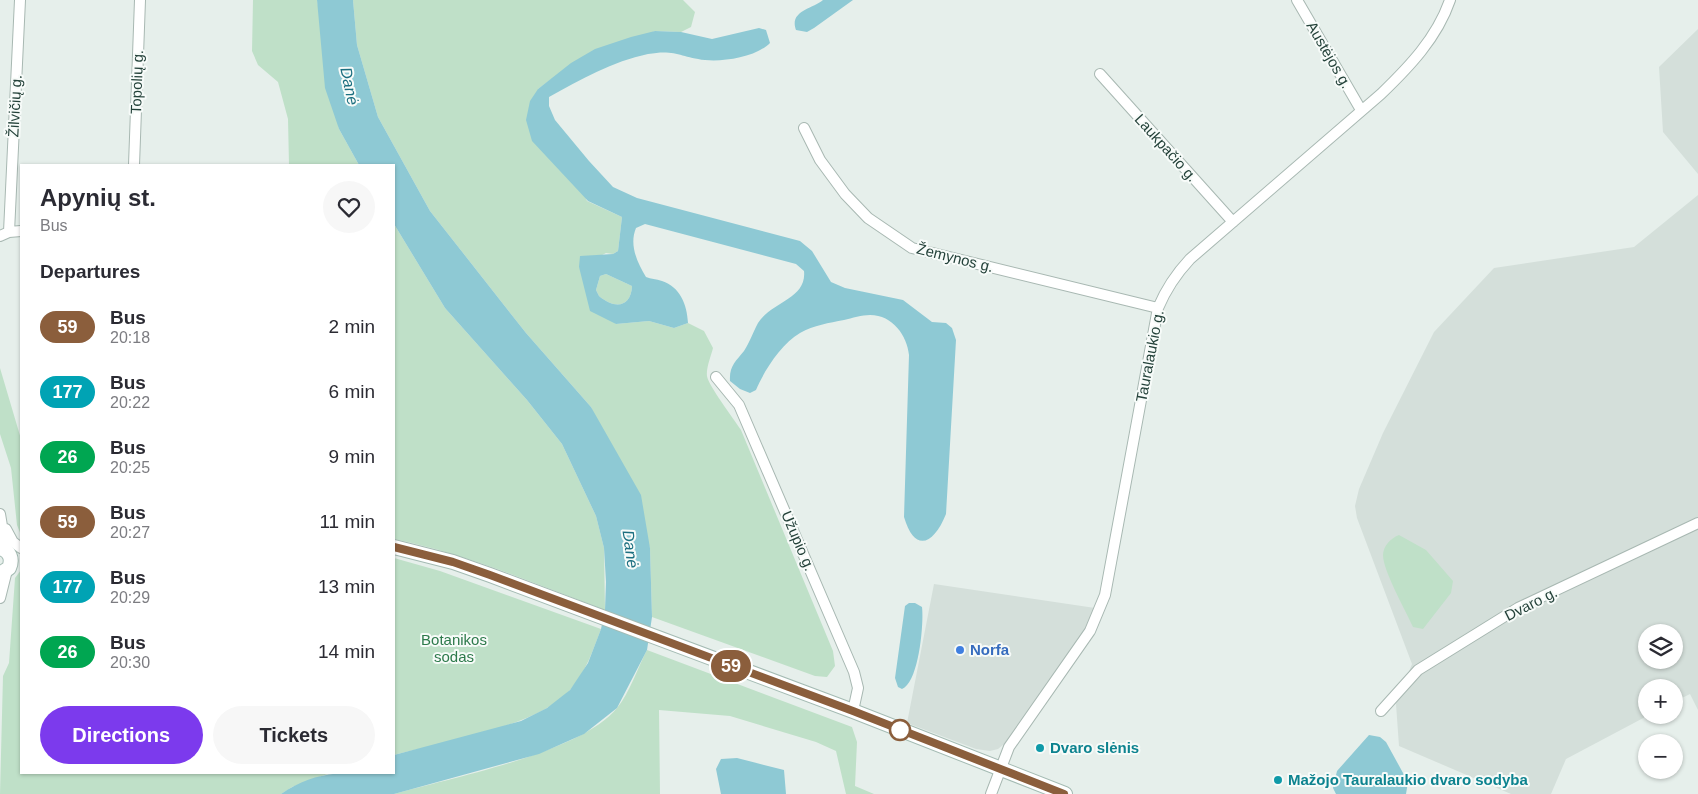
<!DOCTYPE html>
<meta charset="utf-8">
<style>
:root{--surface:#fff;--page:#f7f7f7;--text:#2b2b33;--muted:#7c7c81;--accent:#7c3aed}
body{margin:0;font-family:Helvetica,sans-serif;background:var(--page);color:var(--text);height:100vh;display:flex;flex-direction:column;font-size:19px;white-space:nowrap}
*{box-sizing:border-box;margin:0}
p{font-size:16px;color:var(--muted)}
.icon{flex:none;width:28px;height:28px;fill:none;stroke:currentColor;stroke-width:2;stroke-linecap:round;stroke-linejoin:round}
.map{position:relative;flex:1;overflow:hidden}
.side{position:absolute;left:20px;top:164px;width:375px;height:610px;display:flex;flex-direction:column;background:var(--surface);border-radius:0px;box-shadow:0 1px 4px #0004}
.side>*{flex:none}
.badge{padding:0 10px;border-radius:16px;font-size:18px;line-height:32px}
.controls{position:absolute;left:1638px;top:624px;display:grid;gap:10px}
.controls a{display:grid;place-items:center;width:45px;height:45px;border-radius:50%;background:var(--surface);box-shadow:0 1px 4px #0004;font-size:25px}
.map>.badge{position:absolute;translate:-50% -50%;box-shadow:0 0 0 2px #fff}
h2{padding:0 20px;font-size:19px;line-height:45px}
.round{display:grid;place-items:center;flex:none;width:52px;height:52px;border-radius:26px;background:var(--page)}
.overview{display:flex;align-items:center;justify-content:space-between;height:85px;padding:0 20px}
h1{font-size:24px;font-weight:700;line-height:38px}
.primary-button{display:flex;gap:10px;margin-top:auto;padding:10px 20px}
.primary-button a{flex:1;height:58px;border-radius:30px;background:var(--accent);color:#fff;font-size:20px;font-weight:700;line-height:58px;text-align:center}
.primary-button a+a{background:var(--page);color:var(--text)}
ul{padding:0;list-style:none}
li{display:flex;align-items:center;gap:15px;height:65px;padding:0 20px}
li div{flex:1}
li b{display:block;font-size:19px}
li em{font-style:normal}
li .badge{min-width:55px;font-weight:700;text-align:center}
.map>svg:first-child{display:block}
.built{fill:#d4dfda;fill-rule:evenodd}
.green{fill:#bfe0c8}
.water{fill:#8ec9d4;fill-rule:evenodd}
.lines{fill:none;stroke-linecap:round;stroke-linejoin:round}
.street-casing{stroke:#a8b8b2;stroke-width:12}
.secondary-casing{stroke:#a4bbb3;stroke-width:16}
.street{stroke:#fff;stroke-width:10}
.secondary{stroke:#fff;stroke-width:14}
.line-casing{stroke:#fff;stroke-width:11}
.line{stroke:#8b5e3c;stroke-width:8}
.shop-dot{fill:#3f7fe0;stroke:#f7fbf9;stroke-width:2}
.stop-dot{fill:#fff;stroke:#8b5e3c;stroke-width:2.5}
.culture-dot{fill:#0f9aa8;stroke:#f7fbf9;stroke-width:2}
.labels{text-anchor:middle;stroke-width:4;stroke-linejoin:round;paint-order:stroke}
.street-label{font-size:15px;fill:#24423a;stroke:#f7fbf9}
.park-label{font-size:15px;fill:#2d7a4b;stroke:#f7fbf9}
.shop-label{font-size:15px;font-weight:bold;fill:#366cbe;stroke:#f7fbf9;text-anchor:start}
.culture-label{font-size:15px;font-weight:bold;fill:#0d838f;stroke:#f7fbf9;text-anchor:start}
.water-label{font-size:16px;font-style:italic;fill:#1c6f80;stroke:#f7fbf9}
</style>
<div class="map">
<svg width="1698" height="794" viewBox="0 0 1698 794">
<rect width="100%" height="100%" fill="#e6efeb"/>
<path class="built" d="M1698,29v145l-35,-42 -4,-65z
M1698,195v515l-8,-16 -16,8v-14h-28v27h3l-83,44 -15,35h-40l-112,-48 -3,-42 16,-40 -55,-146 -2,-12 4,-17 24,-56 51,-101 60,-64 140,-21zM1646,632h28v28h-28z
M934,584l161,24 -9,20 -78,113 -10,8 -8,2 -14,-2 -69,-26z"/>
<path class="green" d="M253,0h64l22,129 20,36h-70l-1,-46 -10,-37 -20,-17 -6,-14z
M353,0h330l12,12 -4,15 -10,5 -26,-1 -105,49 -12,9 49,112 35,16 -4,34 -5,3 -7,-1 -27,14 37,57 33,-3 25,7 14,-5 16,8 9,17c-2,8 -7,20 -6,28 1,9 27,43 34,54l92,221 2,15 -8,11 -12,-1 -163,-59 -2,-69 -59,-141 -65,-74 -96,-122 -52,-94 -21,-72z
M394,224l51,84 82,92 35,44 34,72 8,32 1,62c-69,-26 -138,-56 -211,-71z
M606,274l26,12c-1,22 -18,23 -33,10l-3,-6 4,-14z
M0,368l21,71v96l-4,-10 -6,-57 -11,-34z
M1399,535l27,15 27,31 -2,12 -28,36 -10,-2c-7,-16 -30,-56 -30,-72 0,-9 8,-17 16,-20z
M394,558l46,13 161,58c-8,21 -15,43 -31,61 -31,36 -129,53 -176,65z
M21,570v202l309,1 -38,14 -11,7h-281l3,-118 6,-13 6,-85z
M647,650l205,77 5,15 -2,44 19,8h-28l-10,-43 -20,-9 -86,-26 -71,-6 1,84h-266c56,-16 187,-41 223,-86 12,-14 21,-41 30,-58z"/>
<path class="water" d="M317,0h36l4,45 21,72 52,94 96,122 65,74 50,88 9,53 2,69 -5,33 -30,58 -33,26 -45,20 -145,40h-113c37,-26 70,-21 113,-22v-17l127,-34 26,-13 23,-18 18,-27 13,-34 4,-19 1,-28 -2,-34 -8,-32 -34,-72 -35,-44 -82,-92 -51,-84v-59h-35l-20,-36 -14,-41z
M823,0h30l-39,28 -7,4 -11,-2c-7,-19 16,-21 27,-30z
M759,28l7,2 4,13c-14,14 -46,19 -65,17 -25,-3 -30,-11 -57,-6 -35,7 -68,26 -99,43v9l6,14 34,41 24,26 24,11 163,43 12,10 19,31 14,6 58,12 29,22 14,1 6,5 4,12 -10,174c-12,30 -31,40 -42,3l5,-162c-2,-19 -16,-40 -39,-40 -8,0 -18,3 -26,5 -15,3 -30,5 -44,13 -19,11 -36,38 -44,57l-6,3 -10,-4 -10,-8c-1,-15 6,-20 14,-30 6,-9 9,-19 14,-28 13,-21 49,-24 46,-52l-8,-7 -151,-40 -9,4c-7,17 1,34 10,49 5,2 10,2 16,4 18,6 25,23 26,42l-14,5 -25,-7 -33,3 -26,-13 -11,-44 1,-11 33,-2 5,-3 4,-34 -34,-16 -56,-60 -6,-21 4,-19 8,-12 33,-26 24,-14 36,-12 24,-6 26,1 31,7zM606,274l26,12c-1,22 -18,23 -33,10l-3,-6 4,-14z
M909,603h6l7,4c2,16 -3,75 -20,82l-4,-2 -3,-9 10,-72z
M1369,735l11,2 6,5 22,40 -2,12h-70l-3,-6 4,-17z
M737,758l47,12 2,24h-65l-5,-25 5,-10z"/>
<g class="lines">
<defs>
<path id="street" d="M1297,0l64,110
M1100,74l133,148
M804,128l16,32 25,34 23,24 44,30 246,60
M134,165l6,-165
M9,232l12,-1
M0,236l9,-4 11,-232
M716,377l23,28 115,267 4,16 -5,23
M0,514l6,36
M6,529l7,13 8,6
M0,598l7,-28
M1381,711l37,-41 100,-62 180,-85
M991,794l18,-47 81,-116 15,-36 53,-287c8,-19 18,-34 32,-49l191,-165c28,-27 56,-56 69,-94"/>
<path id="secondary" d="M394,547l59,15 37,13 363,136 212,83
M0,548c10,3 13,11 9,20l-9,6"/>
</defs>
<use href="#street" class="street-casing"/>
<use href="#secondary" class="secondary-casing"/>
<use href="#street" class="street"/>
<use href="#secondary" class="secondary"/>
</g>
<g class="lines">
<defs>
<path id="line" d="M394,547l59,15 37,13 363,136 211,83"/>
</defs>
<use href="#line" class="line-casing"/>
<use href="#line" class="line"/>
</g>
<circle class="shop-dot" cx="960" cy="650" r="5"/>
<circle class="stop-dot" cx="900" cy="730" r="10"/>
<g class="culture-dot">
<circle cx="1040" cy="748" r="5"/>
<circle cx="1278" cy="780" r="5"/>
</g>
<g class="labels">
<g class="street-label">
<text transform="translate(1329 55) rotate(60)" y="5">Austėjos g.</text>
<text transform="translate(137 82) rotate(-88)" y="5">Topolių g.</text>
<text transform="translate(15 106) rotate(-87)" y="5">Žilvičių g.</text>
<text transform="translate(1166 148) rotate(48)" y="5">Laukpačio g.</text>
<text transform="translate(955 258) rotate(14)" y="5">Žemynos g.</text>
<text transform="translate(1150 356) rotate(-79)" y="5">Tauralaukio g.</text>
<text transform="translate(798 541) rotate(67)" y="5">Užupio g.</text>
<text transform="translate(1531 604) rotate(-27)" y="5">Dvaro g.</text>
</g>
<g class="park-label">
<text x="454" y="645">Botanikos<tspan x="454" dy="17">sodas</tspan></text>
</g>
<g class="shop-label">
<text x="970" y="655">Norfa</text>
</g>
<g class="culture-label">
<text x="1050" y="753">Dvaro slėnis</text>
<text x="1288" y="785">Mažojo Tauralaukio dvaro sodyba</text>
</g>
<g class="water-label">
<text transform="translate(350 86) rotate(78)" y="6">Danė</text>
<text transform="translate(631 549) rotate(82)" y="6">Danė</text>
</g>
</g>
</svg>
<div class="controls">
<a><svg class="icon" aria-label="layers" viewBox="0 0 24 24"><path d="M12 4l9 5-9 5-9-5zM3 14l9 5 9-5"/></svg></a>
<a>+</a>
<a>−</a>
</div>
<b class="badge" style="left:731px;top:666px;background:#8b5e3c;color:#fff">59</b>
<section class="side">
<div class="overview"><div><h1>Apynių st.</h1><p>Bus</p></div><a class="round"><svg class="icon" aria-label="heart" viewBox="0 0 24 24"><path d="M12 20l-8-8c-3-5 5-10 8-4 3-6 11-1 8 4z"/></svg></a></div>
<h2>Departures</h2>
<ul>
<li><span class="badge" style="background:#8b5e3c;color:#fff">59</span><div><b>Bus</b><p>20:18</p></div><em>2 min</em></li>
<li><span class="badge" style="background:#00a3b4;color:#fff">177</span><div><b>Bus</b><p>20:22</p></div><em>6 min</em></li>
<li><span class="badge" style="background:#00a651;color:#fff">26</span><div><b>Bus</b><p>20:25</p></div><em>9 min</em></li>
<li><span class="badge" style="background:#8b5e3c;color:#fff">59</span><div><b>Bus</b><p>20:27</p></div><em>11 min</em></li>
<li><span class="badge" style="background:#00a3b4;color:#fff">177</span><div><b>Bus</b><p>20:29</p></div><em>13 min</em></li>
<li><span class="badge" style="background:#00a651;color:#fff">26</span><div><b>Bus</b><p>20:30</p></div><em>14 min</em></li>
</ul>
<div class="primary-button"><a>Directions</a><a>Tickets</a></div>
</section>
</div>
